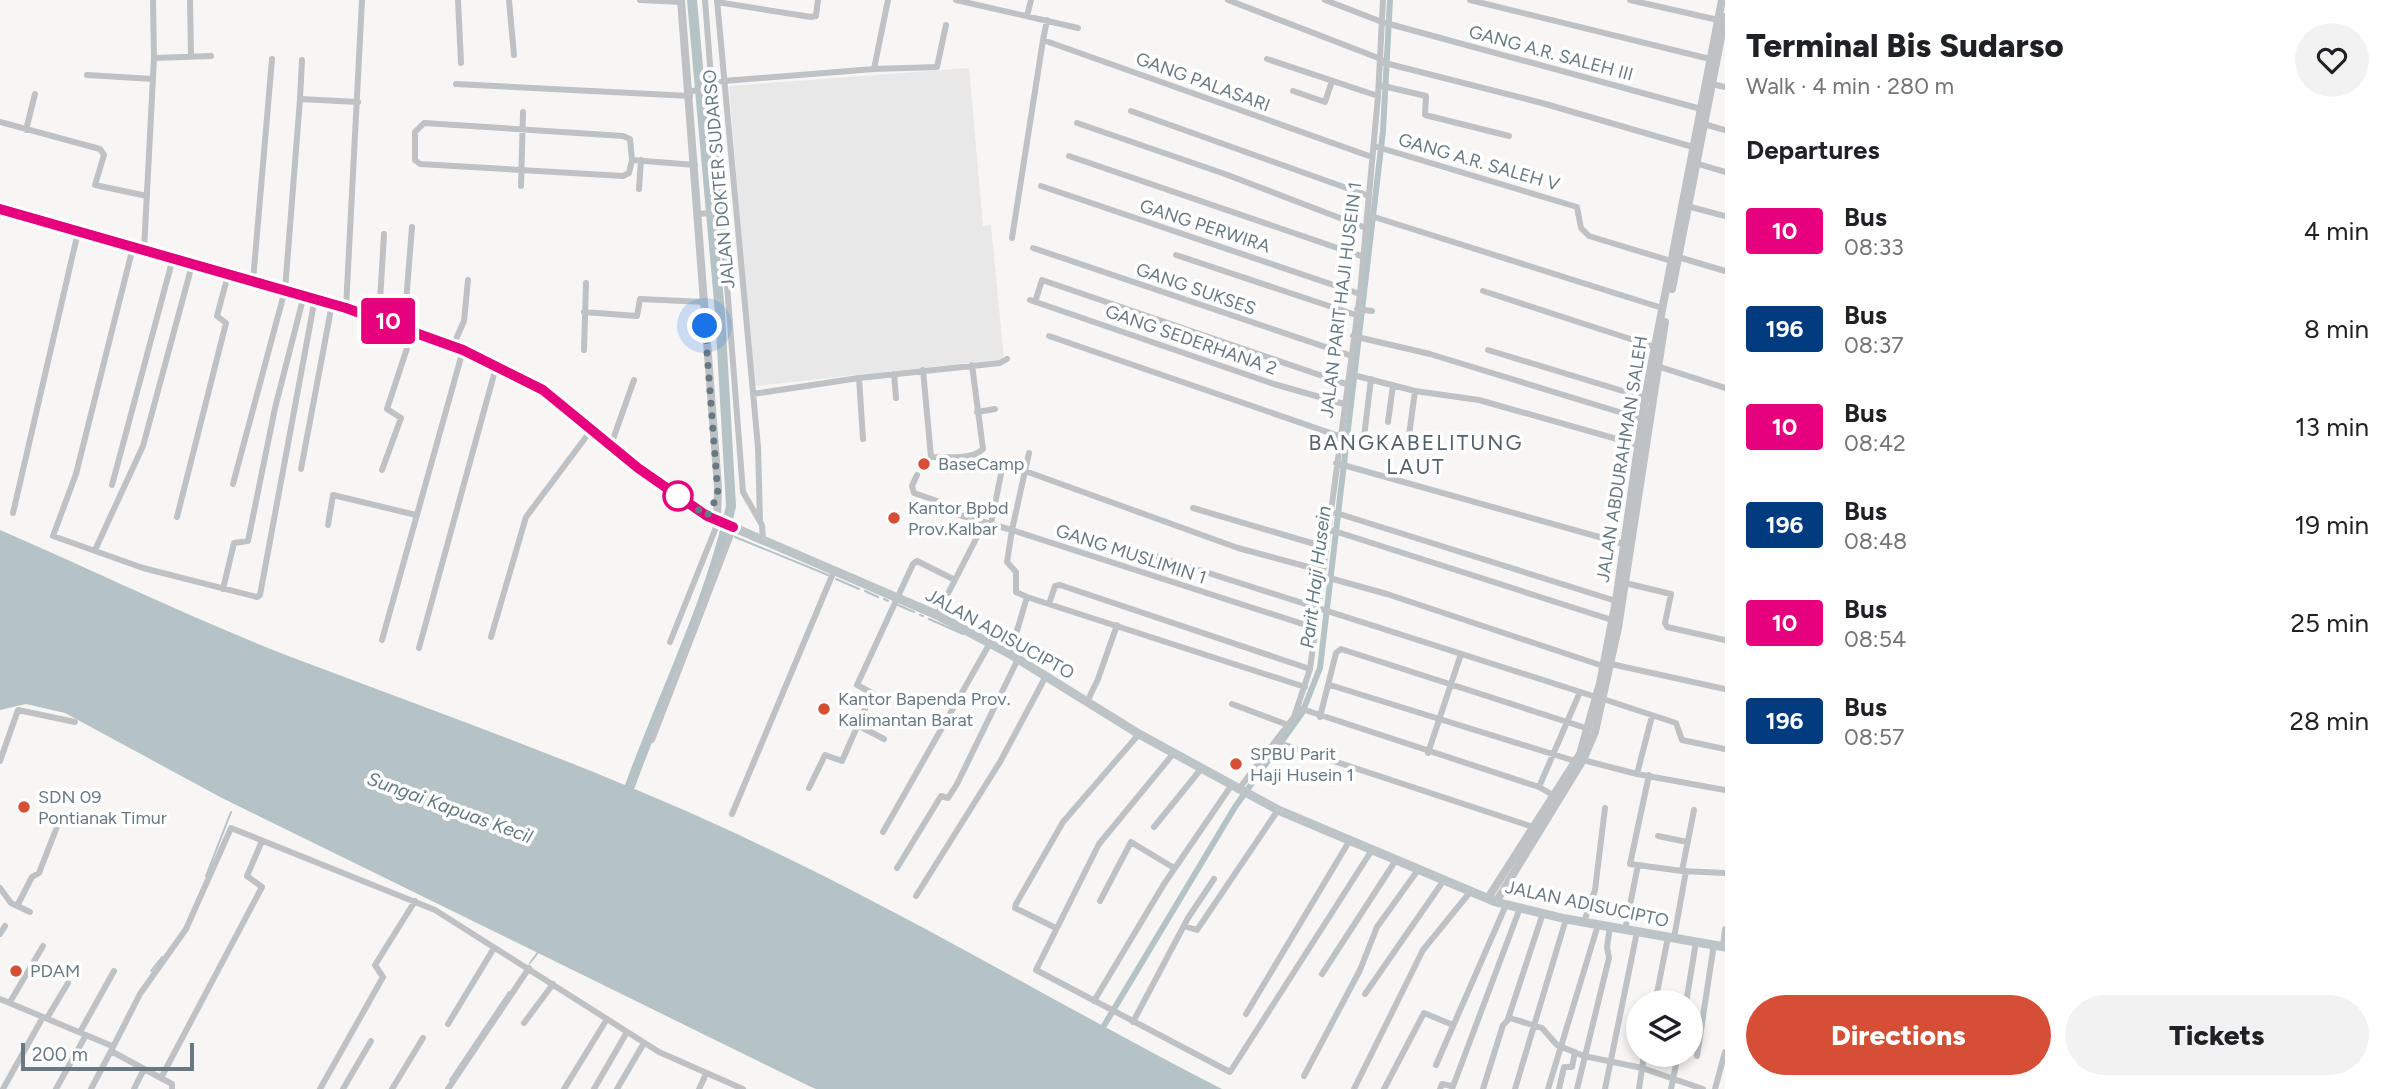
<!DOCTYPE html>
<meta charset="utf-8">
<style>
:root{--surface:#fff;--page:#f2f2f2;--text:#202124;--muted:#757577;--accent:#d54e35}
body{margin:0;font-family:Figtree,sans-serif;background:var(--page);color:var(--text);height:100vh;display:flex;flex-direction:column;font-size:26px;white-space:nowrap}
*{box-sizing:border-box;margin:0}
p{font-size:23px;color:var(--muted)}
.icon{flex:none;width:38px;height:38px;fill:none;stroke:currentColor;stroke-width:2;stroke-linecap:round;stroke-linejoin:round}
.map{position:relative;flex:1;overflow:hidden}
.sheet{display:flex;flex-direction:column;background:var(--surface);width:665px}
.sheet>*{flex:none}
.badge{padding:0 14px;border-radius:5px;font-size:24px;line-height:46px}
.tools{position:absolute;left:1626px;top:990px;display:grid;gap:14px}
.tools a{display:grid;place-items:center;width:77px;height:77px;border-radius:50%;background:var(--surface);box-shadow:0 4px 10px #0003;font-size:35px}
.scale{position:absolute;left:21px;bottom:18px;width:173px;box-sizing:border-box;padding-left:7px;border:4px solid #687982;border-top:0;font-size:19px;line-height:24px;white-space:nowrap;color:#687982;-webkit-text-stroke:5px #fff;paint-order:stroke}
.you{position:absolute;width:35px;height:35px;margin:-18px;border:5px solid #fff;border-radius:50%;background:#1a73e8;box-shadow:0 0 0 10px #1a73e833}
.map>.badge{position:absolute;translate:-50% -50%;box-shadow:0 0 0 4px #fff}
h2{padding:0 21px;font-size:26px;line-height:63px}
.round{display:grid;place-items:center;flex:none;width:74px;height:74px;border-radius:37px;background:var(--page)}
.head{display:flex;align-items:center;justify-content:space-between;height:119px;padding:0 21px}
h1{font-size:33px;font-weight:800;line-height:52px}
.action{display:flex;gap:14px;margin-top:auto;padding:14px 21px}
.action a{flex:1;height:80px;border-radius:42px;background:var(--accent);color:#fff;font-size:28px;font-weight:800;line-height:80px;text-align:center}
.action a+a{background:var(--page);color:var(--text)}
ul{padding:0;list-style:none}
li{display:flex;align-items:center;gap:21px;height:98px;padding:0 21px}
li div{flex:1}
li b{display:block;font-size:26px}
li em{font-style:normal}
li .badge{min-width:77px;font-weight:700;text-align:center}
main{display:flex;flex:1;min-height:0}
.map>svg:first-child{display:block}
.built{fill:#e7e8e7}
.water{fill:#b6c3c6}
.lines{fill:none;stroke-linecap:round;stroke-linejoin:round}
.stream{stroke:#b6c3c6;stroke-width:2}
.canal{stroke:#b6c3c6;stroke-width:6}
.river{stroke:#b6c3c6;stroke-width:10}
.minor{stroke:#bec2c5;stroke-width:6}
.tertiary{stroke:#bec2c5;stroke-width:8}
.secondary{stroke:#bdc4c8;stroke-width:9}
.line-casing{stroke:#fff;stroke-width:16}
.line{stroke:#e6007e;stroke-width:10}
.walk{stroke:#687982;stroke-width:7;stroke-dasharray:0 12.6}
.poi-dot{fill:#d54e35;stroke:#fff;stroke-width:2.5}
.stop-dot{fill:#fff;stroke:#e6007e;stroke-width:3.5}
.labels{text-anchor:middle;stroke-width:7;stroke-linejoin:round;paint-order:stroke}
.street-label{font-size:18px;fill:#687982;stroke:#fff}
.poi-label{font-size:18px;fill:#687982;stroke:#fff;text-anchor:start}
.water-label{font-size:19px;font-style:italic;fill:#637a7f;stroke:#fff}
.quarter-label{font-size:21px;letter-spacing:2px;fill:#556168;stroke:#fff}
</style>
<main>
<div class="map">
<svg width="1725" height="1089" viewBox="0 0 1725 1089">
<rect width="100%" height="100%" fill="#f7f6f4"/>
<path class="built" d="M969,68l14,158 8,-1 13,134 -250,27 -25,-300z"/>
<path class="water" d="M0,530c97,42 193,89 291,127 156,59 314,114 465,186 159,75 310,166 466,246h-406l-7,-3 -587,-288 -157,-85 -39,-9 -26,6z"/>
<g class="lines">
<path class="stream" d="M725,533l1,1
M735,537l93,38
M836,579l23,10
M865,591l13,6
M884,599l4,2
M898,605l16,7
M920,615l3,1
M929,619l34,15
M206,876l25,-64
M530,963l9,-12
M151,971l11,-14
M450,1080l59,-88"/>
<path class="canal" d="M1099,1034l136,-227 67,-94 18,-45 63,-537 7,-131"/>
<path class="river" d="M630,786c33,-92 80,-183 101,-280l-11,-193 -28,-313"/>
<path class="minor" d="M190,0l1,56
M458,0l3,63
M509,0l5,55
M640,0l42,2
M705,0l38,492 19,33 1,16
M717,0l41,447 2,73
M956,0l122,28
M1228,0l153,59
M1325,0l57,22 319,87
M1470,0l240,59
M1630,0l88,20
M717,2l94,15 5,-1 2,-16
M1027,16l4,-16
M1047,20l-4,20 329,117
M154,58l57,-2
M1267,59l111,37
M1381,62l161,41 151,44
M874,69l63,-2 9,-42
M87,75l66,4
M711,82l163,-13 14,-69
M456,84l234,12
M1712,84l13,3
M1379,85l47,11 -1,19 84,21
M689,91l23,-1
M1293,91l32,11 7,-21
M300,99l2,-39
M1131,111l238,85
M0,122l100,27 4,6 -9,30 52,11
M1077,123l148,51 141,54
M1704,124l21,6
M26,130l9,-36
M1374,146l203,61 4,21 8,8 82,25
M1069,156l295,101
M632,160l-2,-21 -7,-3 -199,-13 -9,9v28l5,4 203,12 6,-3 3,-13 63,5
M1695,163l30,9
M521,186l2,-74
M1041,186l319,108
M639,189l2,-29
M1687,206l38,10
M698,214l23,-2
M1368,215l294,93
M1012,238l31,-198
M133,247l-57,227 -23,62 90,32 114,29 3,-2 55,-297
M1033,248l316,107
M144,250l10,-192 -1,-58
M1176,255l180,60
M1678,257l47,14
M253,281l19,-222
M1483,291l172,56
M1030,300l244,84 70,20
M1035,302l7,-22 304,104
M346,308l16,-308
M1357,309l15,2
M584,312l53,4 3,-17 64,3
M379,318l5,-84
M404,327l8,-100
M1049,336l290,100
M1353,336l77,18 212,65
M453,346l11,-25 4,-41
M584,350l2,-67
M1488,350l161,49
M1657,366l68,22
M923,370l8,87c14,0 42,3 52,-8l-11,-84
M894,374l2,24
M1357,376l58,15 64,9 159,45
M859,378l4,61
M753,394l106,-16 141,-15 7,-4
M977,412l18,-3
M1388,422l5,-37
M1364,437l7,-58
M611,445l23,-65
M1407,450l8,-59
M1336,463l288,81
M301,469l31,-165
M382,470l19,-52 -14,-9 26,-79
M1025,471l213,77 85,23
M917,475l-5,11 2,7 26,9 5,9 67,19 17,-77
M233,484l52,-194 15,-191 58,3
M112,485l61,-227
M1193,508l132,39
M1330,511l286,90
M13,513l65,-281
M177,517l49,-194 -9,-7 11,-41
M991,524l10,-50
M328,525l5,-30 83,20
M1328,529l284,91
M95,550l48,-104 49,-181
M1143,552l453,145
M1322,576l65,18 216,72
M1625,583l46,11 -6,29 2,4 58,13
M223,589l11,-46 14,-2 27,-133 29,-113
M1027,597l-11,-5v-20l-9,-10 5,-32 303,98
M1049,604l6,-18 5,-1 250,84
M937,615l40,-78
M491,637l35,-120 66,-88
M382,640l81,-290
M670,642l49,-122
M419,648l77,-281
M1010,654l17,-57 278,90
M1611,664l114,25
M1330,685l245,76
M1603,699l73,24 6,17 43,9
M1087,702l11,-23 19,-54
M1232,704l56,21
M1299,708l240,79 14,8
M1320,717l16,-64 5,-4 248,80
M859,726l25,13
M652,740l82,-213
M1276,742l257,85
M1428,753l33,-99
M1173,754l-74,90 -63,126 194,102 142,-222
M1583,760l54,14 88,16
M0,761l18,-51 57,12
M1637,774l15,-58
M1649,775l-19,89 52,7 43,2
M1539,787l41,-95
M809,788l16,-33 17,6 30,-68 -15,-8 56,-121 4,-3 38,19
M1238,790l56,-73 16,-48 50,-375 18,-198 5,-96
M732,814l102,-243
M1154,827l47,-58
M883,832l107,-189
M1658,836l29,6
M897,868l44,-72 7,2 9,-14 61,-125
M1682,871l12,-61
M0,888l11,15 19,9
M916,896l84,-134 46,-86
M1100,901l31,-59 43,26
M17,906l15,-29 7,-4 21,-54
M1584,922l11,-32 10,-82
M1184,926l13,4 81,-120
M1056,928l-41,-20 1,-4 47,-82 76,-88
M1625,930l13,-65
M0,934l5,-8
M1674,938l12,-67
M1723,946l2,-17
M1322,974l74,-114
M1365,994l79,-114
M0,999l112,47
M1094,1001l70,-117 67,-98
M10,1002l33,-56
M1655,1003l13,-66
M1686,1003l10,-61
M1246,1014l104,-174
M47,1018l21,-35
M1508,1019l35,-106
M1133,1022l55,-104 26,-39
M524,1023l29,-39
M448,1024l46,-76
M80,1032l34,-61
M111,1051l29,-57 46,-65 45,-101 204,82 224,142 84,37
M1697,1056l17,-112
M1436,1065l70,-160
M1304,1076l56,-106 17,-43 41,-57
M161,1078l101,-191 -15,-11 15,-35
M3,1089l40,-72
M56,1089l30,-54
M91,1089l20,-38 61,33v5
M134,1089l10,-20
M320,1089l63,-112 -8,-12 40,-64
M343,1089l28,-48
M392,1089l31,-51
M448,1089l81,-121
M564,1089l43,-70
M594,1089l33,-57
M617,1089l27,-46
M699,1089l7,-15
M1354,1089l69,-139 48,-59
M1384,1089l40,-76 29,12
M1440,1089l2,-5 10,2
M1452,1089l68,-181
M1483,1089l20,-64 7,-7 32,10 15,17 27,11 58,12 61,21
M1515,1089l51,-170
M1548,1089l50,-164
M1559,1089l5,-22h8l3,-15
M1577,1089l32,-131 -2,-11 3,-20
M1605,1089l32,-157
M1639,1089l5,-34
M1671,1089l7,-34
M1715,1089l10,-37"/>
<path class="tertiary" d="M681,0l37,487 -1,32
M1672,289l53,-272
M1488,898l92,-144 20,-71 16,-82 29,-203 77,-398
M1496,902l87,-142 12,-28 23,-104 47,-306"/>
<path class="secondary" d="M0,209l346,99 117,42 80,40 95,78 69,48 230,99 73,39 129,80 139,76 218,92 70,17 159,28"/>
</g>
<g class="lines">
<defs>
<path id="line" d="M0,209l346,99 117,42 80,40 95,78 69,48 26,11"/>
</defs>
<use href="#line" class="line-casing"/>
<use href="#line" class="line"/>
<path class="walk" d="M678,496l-5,-4 34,24 11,-21 -13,-169"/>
</g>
<g class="poi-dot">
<circle cx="924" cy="464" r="7"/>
<circle cx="894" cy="518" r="7"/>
<circle cx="824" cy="709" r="7"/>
<circle cx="1236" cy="764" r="7"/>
<circle cx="24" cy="807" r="7"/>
<circle cx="16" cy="971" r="7"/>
</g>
<circle class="stop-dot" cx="678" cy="496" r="14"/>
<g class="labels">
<g class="street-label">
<text transform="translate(1551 53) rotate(15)" y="6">GANG A.R. SALEH III</text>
<text transform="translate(1203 82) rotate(20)" y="6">GANG PALASARI</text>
<text transform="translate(1479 162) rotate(16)" y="6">GANG A.R. SALEH V</text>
<text transform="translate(719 179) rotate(-95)" y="6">JALAN DOKTER SUDARSO</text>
<text transform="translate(1205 226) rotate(18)" y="6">GANG PERWIRA</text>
<text transform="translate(1196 289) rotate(19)" y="6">GANG SUKSES</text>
<text transform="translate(1341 300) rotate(-83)" y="6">JALAN PARIT HAJI HUSEIN 1</text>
<text transform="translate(1191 340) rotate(19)" y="6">GANG SEDERHANA 2</text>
<text transform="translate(1622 459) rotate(-81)" y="6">JALAN ABDURAHMAN SALEH</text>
<text transform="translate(1131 554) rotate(18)" y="6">GANG MUSLIMIN 1</text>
<text transform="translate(1000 634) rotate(29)" y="6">JALAN ADISUCIPTO</text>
<text transform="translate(1587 904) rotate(12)" y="6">JALAN ADISUCIPTO</text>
</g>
<g class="poi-label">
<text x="938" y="470">BaseCamp</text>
<text x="908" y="514">Kantor Bpbd<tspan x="908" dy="21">Prov.Kalbar</tspan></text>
<text x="838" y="705">Kantor Bapenda Prov.<tspan x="838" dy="21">Kalimantan Barat</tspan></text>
<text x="1250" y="760">SPBU Parit<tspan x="1250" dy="21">Haji Husein 1</tspan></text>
<text x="38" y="803">SDN 09<tspan x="38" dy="21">Pontianak Timur</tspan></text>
<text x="30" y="977">PDAM</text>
</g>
<g class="water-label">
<text transform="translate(1315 577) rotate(-83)" y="7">Parit Haji Husein</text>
<text transform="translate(450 807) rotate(20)" y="7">Sungai Kapuas Kecil</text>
</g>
<g class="quarter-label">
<text x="1416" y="450">BANGKABELITUNG<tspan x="1416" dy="24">LAUT</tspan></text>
</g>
</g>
</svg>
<div class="tools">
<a><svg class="icon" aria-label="layers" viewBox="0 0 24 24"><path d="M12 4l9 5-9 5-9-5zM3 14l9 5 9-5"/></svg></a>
</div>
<div class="scale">200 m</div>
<div class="you" style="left:705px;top:326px"></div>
<b class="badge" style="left:388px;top:321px;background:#e6007e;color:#fff">10</b>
</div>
<section class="sheet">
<div class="head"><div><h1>Terminal Bis Sudarso</h1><p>Walk · 4 min · 280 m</p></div><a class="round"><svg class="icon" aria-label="heart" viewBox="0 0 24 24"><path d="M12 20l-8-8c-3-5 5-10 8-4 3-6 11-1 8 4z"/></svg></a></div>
<h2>Departures</h2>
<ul>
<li><span class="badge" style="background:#e6007e;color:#fff">10</span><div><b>Bus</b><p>08:33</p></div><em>4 min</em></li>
<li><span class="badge" style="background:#003b80;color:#fff">196</span><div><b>Bus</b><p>08:37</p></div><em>8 min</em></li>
<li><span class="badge" style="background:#e6007e;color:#fff">10</span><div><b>Bus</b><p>08:42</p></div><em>13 min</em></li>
<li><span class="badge" style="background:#003b80;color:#fff">196</span><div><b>Bus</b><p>08:48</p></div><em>19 min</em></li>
<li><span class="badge" style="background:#e6007e;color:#fff">10</span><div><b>Bus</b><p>08:54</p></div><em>25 min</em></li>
<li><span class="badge" style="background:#003b80;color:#fff">196</span><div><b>Bus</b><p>08:57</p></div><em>28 min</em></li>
</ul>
<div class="action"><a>Directions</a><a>Tickets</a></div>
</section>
</main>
